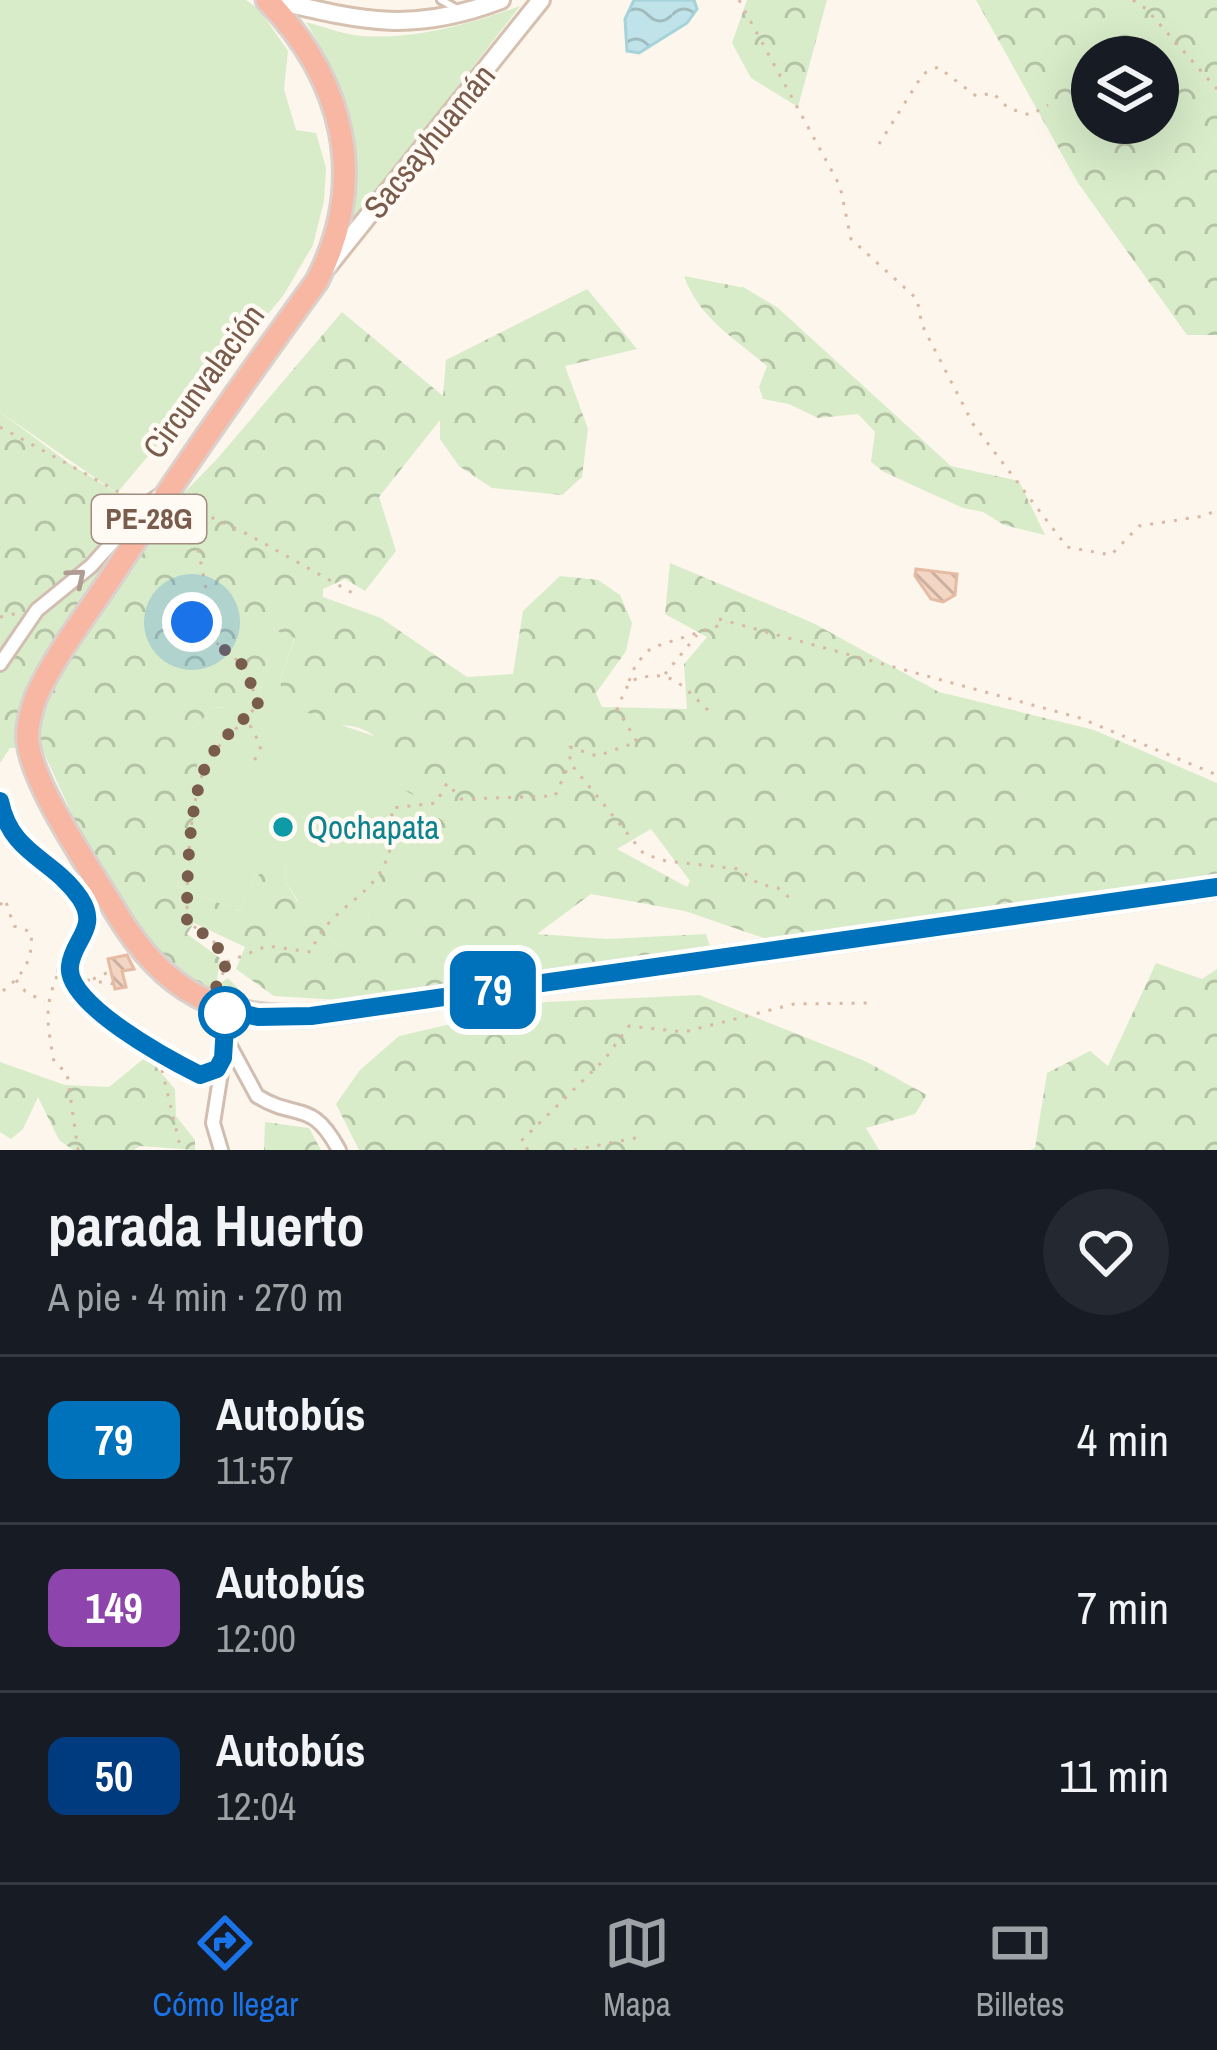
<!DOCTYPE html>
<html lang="es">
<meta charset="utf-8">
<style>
:root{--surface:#171b24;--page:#242831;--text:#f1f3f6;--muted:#9ea1a6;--line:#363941;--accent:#1a73e8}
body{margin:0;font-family:"Archivo Narrow",sans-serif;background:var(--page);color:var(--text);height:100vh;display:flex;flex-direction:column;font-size:45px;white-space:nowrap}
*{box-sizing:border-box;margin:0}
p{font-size:39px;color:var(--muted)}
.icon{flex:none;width:66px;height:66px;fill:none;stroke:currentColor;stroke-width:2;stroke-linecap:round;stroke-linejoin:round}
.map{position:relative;height:1150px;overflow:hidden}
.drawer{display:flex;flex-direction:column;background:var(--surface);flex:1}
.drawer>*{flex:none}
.badge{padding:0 24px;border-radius:18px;font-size:42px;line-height:78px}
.tools{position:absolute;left:1071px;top:36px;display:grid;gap:24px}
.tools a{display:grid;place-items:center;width:108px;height:108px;border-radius:50%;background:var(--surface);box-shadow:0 12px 48px #0002;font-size:60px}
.you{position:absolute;width:60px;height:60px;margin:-30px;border:9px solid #fff;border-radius:50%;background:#1a73e8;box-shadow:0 0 0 18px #1a73e833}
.map>.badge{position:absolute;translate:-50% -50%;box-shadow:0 0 0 6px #fff}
.round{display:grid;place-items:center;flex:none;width:126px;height:126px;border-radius:63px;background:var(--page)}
.overview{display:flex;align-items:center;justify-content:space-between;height:204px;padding:0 48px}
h1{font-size:57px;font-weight:800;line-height:90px}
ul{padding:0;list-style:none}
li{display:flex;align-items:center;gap:36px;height:168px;padding:0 48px;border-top:3px solid var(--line)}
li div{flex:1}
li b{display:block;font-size:45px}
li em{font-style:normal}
li .badge{min-width:132px;font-weight:700;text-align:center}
.tab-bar{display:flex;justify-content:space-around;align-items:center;height:168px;border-top:3px solid var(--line);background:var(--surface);font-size:33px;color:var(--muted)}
.tab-bar a{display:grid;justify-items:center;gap:6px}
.tab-bar .on{color:var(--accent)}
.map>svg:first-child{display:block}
.grass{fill:#d8ecc9}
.forest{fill:url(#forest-crowns);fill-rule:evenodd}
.water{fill:url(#water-waves);stroke:#a5d3da;stroke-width:3}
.building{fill:url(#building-back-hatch);stroke:#e6bba3;stroke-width:3}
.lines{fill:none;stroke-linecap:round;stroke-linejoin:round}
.lane-casing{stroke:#d1beb0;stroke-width:12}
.street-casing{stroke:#d1beb0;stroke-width:18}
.secondary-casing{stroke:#d6c0b0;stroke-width:22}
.highway-casing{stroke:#dad1cd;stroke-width:27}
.path{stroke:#d9b8a5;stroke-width:3;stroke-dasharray:3 9;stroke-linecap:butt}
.lane{stroke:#fff;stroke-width:6}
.street{stroke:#fff;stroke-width:12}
.secondary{stroke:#fff;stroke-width:16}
.highway{stroke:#f7b7a3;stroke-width:21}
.oneway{stroke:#af9d94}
.line-casing{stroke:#fff;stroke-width:27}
.line{stroke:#0072bc;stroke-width:18}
.walk{stroke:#7a5c4d;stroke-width:12;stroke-dasharray:0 21.6}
.culture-dot{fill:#0f9aa8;stroke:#fffaf3;stroke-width:4.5}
.stop-dot{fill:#fff;stroke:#0072bc;stroke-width:6}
.labels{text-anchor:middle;stroke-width:9;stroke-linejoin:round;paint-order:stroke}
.shield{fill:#fffaf3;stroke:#a28b7f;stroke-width:3}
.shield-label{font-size:30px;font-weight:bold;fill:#7a5c4d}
.street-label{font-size:33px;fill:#7a5c4d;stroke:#fffaf3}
.culture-label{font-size:33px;fill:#0d838f;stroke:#fffaf3;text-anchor:start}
</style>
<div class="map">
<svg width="1217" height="1150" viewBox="0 0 1217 1150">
<defs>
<pattern id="forest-crowns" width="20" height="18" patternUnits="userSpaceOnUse" patternTransform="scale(3)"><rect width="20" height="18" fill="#d8ecc9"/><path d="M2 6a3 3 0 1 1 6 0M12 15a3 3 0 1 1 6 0" fill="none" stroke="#b4c2a5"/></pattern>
<pattern id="water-waves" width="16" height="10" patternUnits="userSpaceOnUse" patternTransform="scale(3)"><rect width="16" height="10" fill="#bfe3e8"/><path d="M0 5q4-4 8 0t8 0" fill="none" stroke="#a0bbbe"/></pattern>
<pattern id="building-back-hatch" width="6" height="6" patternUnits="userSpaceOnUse" patternTransform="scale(3)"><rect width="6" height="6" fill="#f3d5c3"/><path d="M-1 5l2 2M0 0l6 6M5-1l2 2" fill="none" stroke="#cab0a1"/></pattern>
</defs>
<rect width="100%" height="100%" fill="#fdf6ec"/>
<path class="grass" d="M0,0h246l13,9 29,42 -4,38 12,41 20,3 10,35 -2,33 -11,44 -30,51 -166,197 -117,-81z
M520,6l-170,219c8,-87 2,-127 -44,-203 18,5 37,12 55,14 54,4 109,-12 159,-30z
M275,629l20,8 -15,43 38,37 61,21 48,65 -2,52 -6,20 -44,23 -14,39 -18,11 -15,-12 -15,-34 -15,-1 -13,-20 1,-18 -30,13 -17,35 -62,-25 12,-28 1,-129 11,-7 9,-14 19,-1 30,-9z"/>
<path class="forest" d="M747,0h80l-29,107 -47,-29 -19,-35z
M976,0h241v335h-30l-109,-152zM1092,57h66v66h-66z
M684,276l61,12 33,20 173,158 68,15 26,54 -41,-10 -21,-13 -20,-4 -79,-36 -13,-10 4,-30 -17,-18 -40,4 -29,-14 -26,-5 -4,-12 8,-21c-33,-28 -68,-48 -83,-90z
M587,289l50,60 -72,17 23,63 -6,48 -20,18 -70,-7 -33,-22 -19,-27v-19l-61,77 17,54 -31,40 -20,-12 -22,10v8l58,21 86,59 46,-3 10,-63 37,-35 38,4 22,15 12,28 -6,28 -30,42 6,14 85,2 -3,-45 23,-27 -42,-23 5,-51 143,60 126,69 155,38 123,53v100l-445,58 -87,-30 -94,-17 -54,40 70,5 99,-5 5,16 -339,52 -98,-6 -38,-27 9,-22 -51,-24 -7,11 33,24 -4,28 12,-8 20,21 -5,11c-14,-6 -30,-10 -44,-17 -72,-36 -123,-174 -158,-246l-31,1 -10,15v-351l70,52 47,29 63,4 37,-38 125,-147 101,84 3,-36zM275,630l20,8 -15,42 4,25 34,11 1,13c43,-14 76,12 75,55l33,19 -26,28 23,24 -5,19 -36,-8c-15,33 -6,60 -40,82l-15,-12 -15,-35h-16l-12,-20 1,-20 -30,15 -17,35 -62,-25 12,-28 9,-87 -8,-42 11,-7 9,-14 19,-1 16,7 14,-16zM651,829l39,52 -3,6 -70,-38z
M1156,963l46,16 15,-10v181h-187l5,-2 12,-75 43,-22 18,15z
M699,995l166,66 62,34 -12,19 -49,14 13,22h-520l-23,-46 24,-34 39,-34 147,-34z
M147,1056l28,33 1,27 19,24v10l-55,-4 -6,4h-61l-14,-10 -21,-43 -15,32 -12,10 -11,-7v-70l65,23 44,2z
M265,1122l44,6 12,22h-57z"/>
<path class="water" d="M634,0h60l3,9 -10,14 -48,30 -12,-2 -2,-32z"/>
<path class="building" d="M916,569l41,5 -2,21 -12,7 -12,-3 -16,-23z
M127,955l7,14 -12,2 4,16 -11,2 -7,-30z"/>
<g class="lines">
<defs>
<path id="lane" d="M441,0l18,10
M71,952l-9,18 11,15"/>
<path id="street" d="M0,664l37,-54 54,-44 55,-61 13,-9
M0,801c10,52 54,58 80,97 20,30 -7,41 -10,68 -6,37 100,95 130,109l17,-6 6,-11
M224,1035l33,61c40,25 54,2 82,54
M221,1150l-8,-27 9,-57"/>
<path id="secondary" d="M274,0c88,21 138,34 227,0
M328,266l213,-266"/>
<path id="highway" d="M267,0c77,80 102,179 50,281 -70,96 -138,193 -203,292 -26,40 -59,81 -78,124 -5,14 -10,30 -8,45 5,45 63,128 88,170 47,79 103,109 195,104l906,-129"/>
</defs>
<use href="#lane" class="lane-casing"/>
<use href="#street" class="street-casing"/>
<use href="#secondary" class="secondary-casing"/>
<use href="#highway" class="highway-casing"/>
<path class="path" d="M739,0l101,186 11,53 66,60 5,26 51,99 94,123 44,8 28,-29 65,-10 13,-6
M1133,0l13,9 71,80
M879,144l44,-70 15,-7 38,29 17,-3 15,15 22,7 18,-10
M0,427l135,74
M179,502l70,33 109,61
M171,514l24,18 11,57 -14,33 53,45 13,37 -10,12
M0,617l23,-5
M719,619l361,99 137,57
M665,674l32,-39
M629,681l7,-17 15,-16 76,-25
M708,710c-29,-27 -37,-43 -78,-29l-13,27 20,34 -40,14 -27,-9v16l74,91 22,7 73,8 20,15 19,4 14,12
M0,905l5,-6 9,27 17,6c3,28 -9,45 -31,61
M227,962l40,-16 44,6c17,-46 61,-51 77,-96 5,-13 3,-33 4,-48l44,-5 11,-20 14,16 94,-3 14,-31
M57,976c-14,34 -9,50 -3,86l13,11 11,77
M93,979l18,-8
M16,980l9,11 19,11
M87,980l27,4
M218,986l9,-24 -13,-20 -27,-21c0,-44 1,-121 21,-160 9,-16 26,-29 38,-43l15,28 -8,18
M162,1070l19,80
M528,1150l-7,-9 83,-81 25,-34 55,6 110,-28 76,-1
M574,1150l67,-13"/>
<use href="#lane" class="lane"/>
<use href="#street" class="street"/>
<use href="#secondary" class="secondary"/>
<use href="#highway" class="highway"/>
</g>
<defs><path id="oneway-chevron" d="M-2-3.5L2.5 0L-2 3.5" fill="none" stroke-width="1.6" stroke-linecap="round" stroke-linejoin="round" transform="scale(3)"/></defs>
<use class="oneway" href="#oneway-chevron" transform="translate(77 577) rotate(-40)"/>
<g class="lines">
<defs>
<path id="line" d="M0,801c11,54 53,57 80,97 20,30 -7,41 -10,68 -5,38 100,94 130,109l17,-6 6,-11 3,-48 32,7 53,-1 906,-129"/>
</defs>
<use href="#line" class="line-casing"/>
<use href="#line" class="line"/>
<path class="walk" d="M192,622l53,45 13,37c-16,18 -39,36 -50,57 -20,40 -21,116 -21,160l27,21 13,20 -14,32 12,19"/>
</g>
<circle class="culture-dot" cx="283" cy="827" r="12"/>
<circle class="stop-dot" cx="225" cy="1013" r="24"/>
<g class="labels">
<rect class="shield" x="92" y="495" width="114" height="48" rx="9"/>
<g class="shield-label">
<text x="149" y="529">PE-28G</text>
</g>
<g class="street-label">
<text transform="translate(429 141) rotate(-51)" y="12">Sacsayhuamán</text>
<text transform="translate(203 381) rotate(-54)" y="12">Circunvalación</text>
</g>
<g class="culture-label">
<text x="307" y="839">Qochapata</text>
</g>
</g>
</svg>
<div class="tools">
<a><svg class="icon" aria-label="layers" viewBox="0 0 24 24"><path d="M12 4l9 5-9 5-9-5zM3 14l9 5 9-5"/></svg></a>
</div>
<div class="you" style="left:192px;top:622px"></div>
<b class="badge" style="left:493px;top:990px;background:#0072bc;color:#fff">79</b>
</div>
<section class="drawer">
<div class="overview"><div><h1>parada Huerto</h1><p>A pie · 4 min · 270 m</p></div><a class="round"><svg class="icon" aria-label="heart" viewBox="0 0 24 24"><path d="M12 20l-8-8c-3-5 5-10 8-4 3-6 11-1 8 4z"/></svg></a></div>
<ul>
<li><span class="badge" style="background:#0072bc;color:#fff">79</span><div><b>Autobús</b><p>11:57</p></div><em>4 min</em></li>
<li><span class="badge" style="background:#8e44ad;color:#fff">149</span><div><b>Autobús</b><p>12:00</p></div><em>7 min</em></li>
<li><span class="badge" style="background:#003b80;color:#fff">50</span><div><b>Autobús</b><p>12:04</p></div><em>11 min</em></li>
</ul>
</section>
<nav class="tab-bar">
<a class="on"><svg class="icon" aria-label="directions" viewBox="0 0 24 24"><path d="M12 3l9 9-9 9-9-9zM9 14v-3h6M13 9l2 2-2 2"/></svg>Cómo llegar</a>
<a><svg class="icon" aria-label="map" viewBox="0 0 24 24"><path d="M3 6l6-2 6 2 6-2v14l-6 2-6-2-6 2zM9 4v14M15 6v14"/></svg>Mapa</a>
<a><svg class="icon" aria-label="tickets" viewBox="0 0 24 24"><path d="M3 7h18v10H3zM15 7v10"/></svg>Billetes</a>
</nav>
